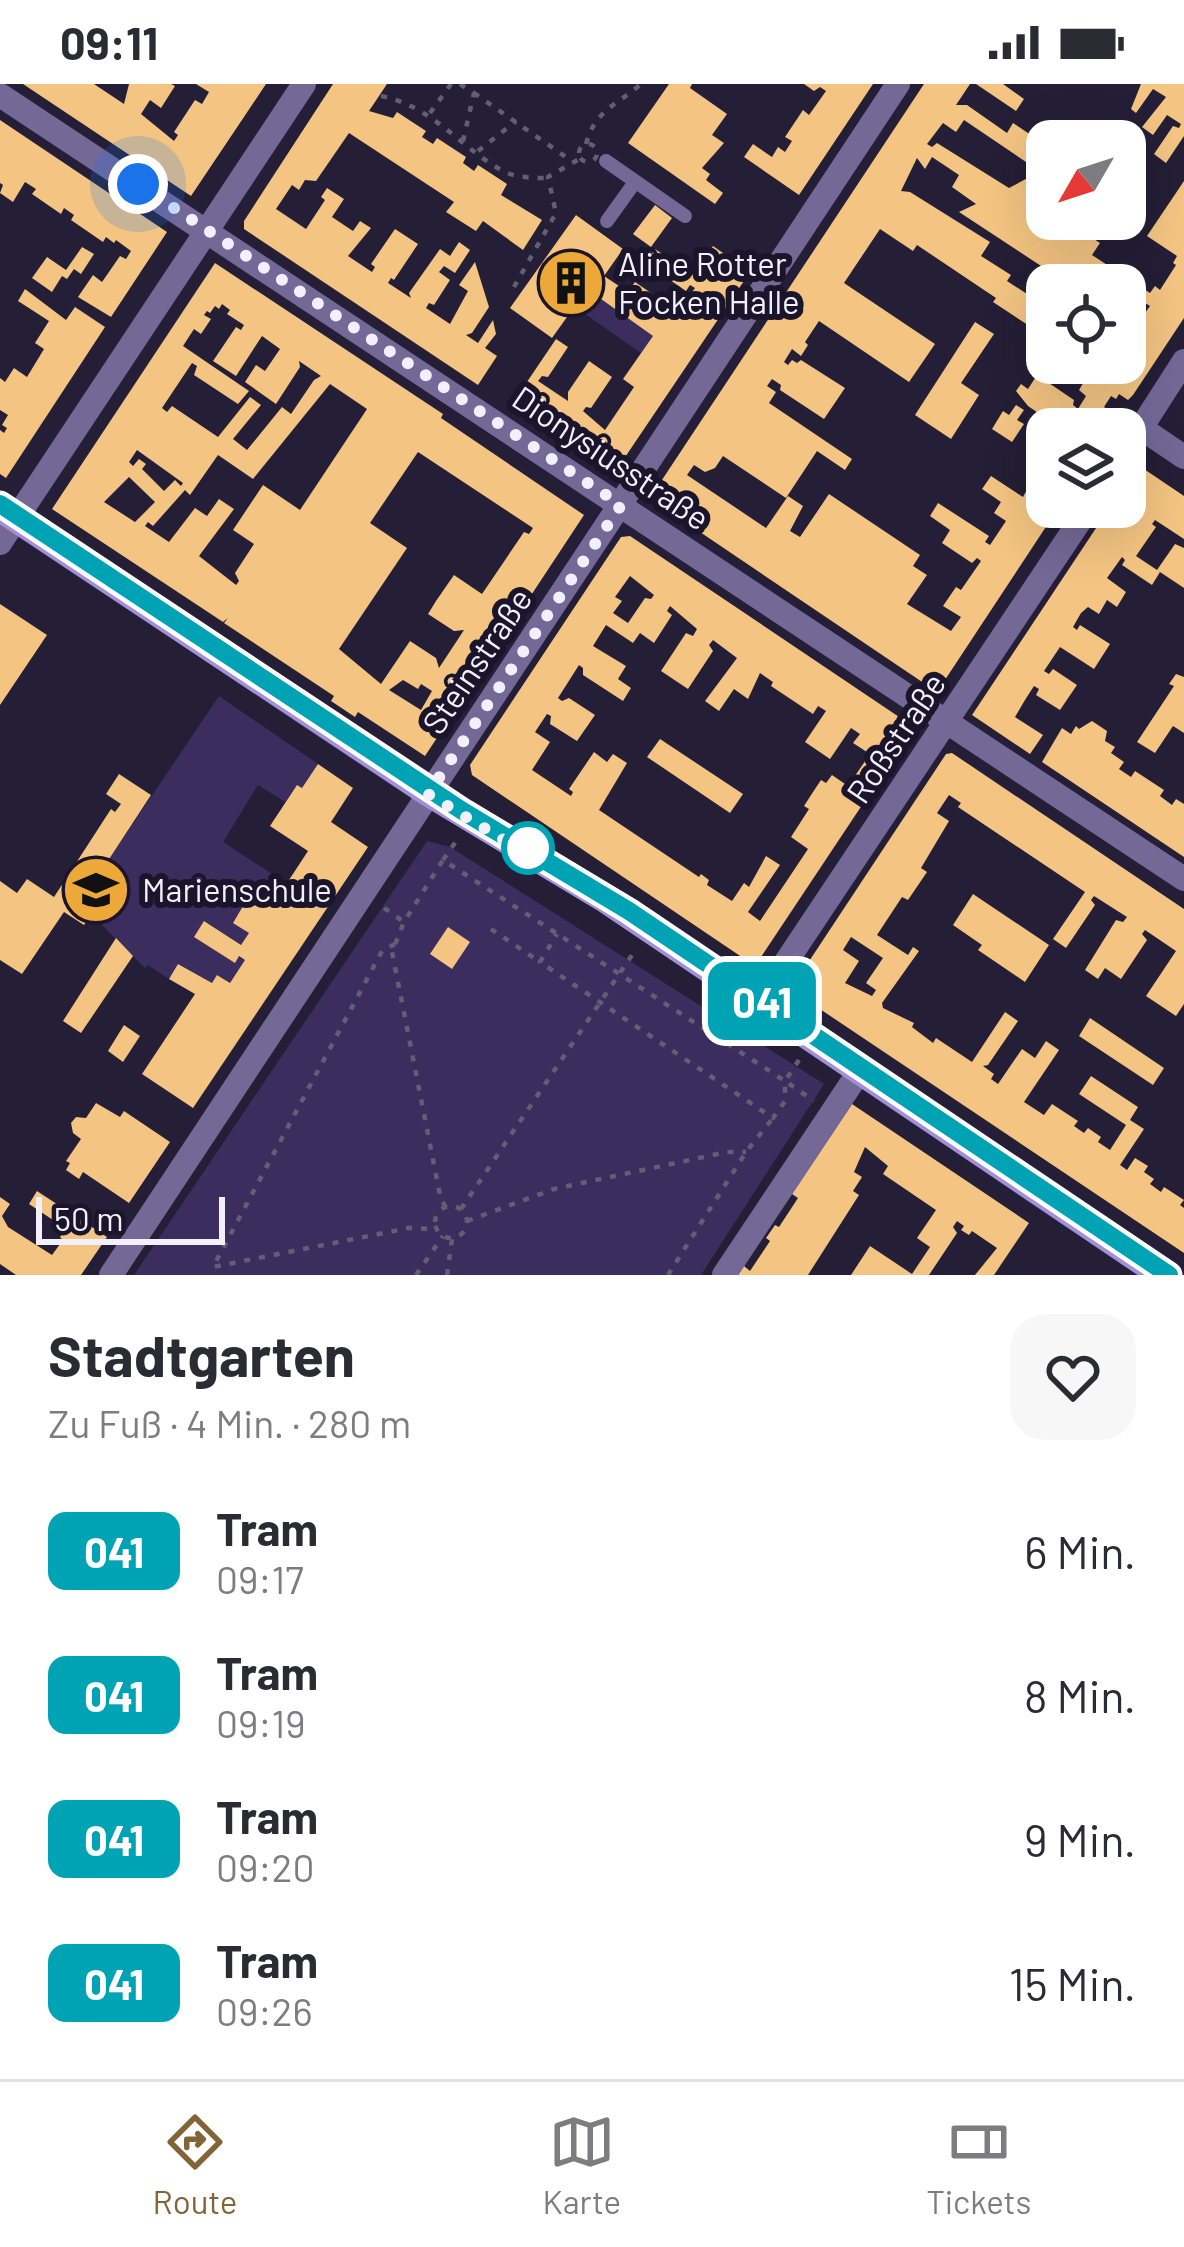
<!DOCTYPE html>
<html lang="de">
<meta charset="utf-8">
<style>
:root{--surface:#fff;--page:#f7f7f7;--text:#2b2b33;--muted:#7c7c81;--line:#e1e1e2;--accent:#826436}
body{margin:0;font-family:Barlow,sans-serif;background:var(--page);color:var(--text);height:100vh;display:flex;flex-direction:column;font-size:45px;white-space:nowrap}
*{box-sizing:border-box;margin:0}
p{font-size:39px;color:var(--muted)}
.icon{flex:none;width:66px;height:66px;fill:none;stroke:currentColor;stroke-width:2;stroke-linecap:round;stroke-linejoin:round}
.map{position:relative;height:1191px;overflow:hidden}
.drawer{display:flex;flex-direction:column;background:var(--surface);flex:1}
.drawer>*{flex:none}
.badge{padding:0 24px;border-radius:18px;font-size:42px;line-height:78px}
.needle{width:78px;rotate:231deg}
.tools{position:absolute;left:1026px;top:36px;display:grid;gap:24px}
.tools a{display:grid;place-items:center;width:120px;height:120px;border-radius:24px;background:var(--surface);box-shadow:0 12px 48px #0002;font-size:60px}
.scale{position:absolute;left:36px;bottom:30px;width:189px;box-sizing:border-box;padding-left:12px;border:6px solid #f2f0fd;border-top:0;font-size:33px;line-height:42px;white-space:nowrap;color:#f2f0fd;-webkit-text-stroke:9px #1b152b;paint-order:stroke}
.you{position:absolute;width:60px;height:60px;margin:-30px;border:9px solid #fff;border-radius:50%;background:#1a73e8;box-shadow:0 0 0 18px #1a73e833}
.map>.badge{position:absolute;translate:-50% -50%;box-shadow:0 0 0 6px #fff}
.round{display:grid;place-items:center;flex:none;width:126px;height:126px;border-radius:36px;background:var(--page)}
.headline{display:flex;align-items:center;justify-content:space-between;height:204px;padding:0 48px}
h1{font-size:57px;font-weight:700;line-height:90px}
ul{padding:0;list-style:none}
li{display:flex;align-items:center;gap:36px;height:144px;padding:0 48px}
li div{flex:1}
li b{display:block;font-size:45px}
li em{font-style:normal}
li .badge{min-width:132px;font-weight:700;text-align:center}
.status{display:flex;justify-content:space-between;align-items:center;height:84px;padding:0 60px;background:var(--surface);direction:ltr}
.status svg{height:33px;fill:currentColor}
.dock{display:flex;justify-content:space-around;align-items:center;height:168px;border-top:3px solid var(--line);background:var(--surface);font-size:33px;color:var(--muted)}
.dock a{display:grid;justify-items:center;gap:6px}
.dock .active{color:var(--accent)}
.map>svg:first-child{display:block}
.green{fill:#3c2d5f}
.building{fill:#f3c482;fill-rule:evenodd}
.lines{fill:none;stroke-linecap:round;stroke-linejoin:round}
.path{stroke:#635f73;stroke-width:4.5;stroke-dasharray:6 9;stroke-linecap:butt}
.lane{stroke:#736896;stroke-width:14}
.street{stroke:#736896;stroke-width:24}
.secondary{stroke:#a28fd9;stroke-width:24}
.tram{stroke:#b0adbd;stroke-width:3}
.line-casing{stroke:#fff;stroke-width:27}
.line{stroke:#00a3b4;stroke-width:18}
.walk{stroke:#f2f0fd;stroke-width:12;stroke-dasharray:0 21.6}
.stop-dot{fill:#fff;stroke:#00a3b4;stroke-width:6}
.labels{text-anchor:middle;stroke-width:12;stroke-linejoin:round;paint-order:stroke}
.poi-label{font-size:33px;fill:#f2f0fd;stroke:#1b152b;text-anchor:start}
.street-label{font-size:33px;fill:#f2f0fd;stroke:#1b152b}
</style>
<div class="status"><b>09:11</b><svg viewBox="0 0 49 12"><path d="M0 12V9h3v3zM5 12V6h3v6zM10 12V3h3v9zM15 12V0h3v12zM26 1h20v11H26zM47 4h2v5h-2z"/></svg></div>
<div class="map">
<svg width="1184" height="1191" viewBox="0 0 1184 1191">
<rect width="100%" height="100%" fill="#241e36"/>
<path class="green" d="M587,205l66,47 -12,17 -66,-46z
M219,612l99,68 -16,24 -5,-3 -12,17 -27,-17 -35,57 49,32 -39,48 16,11 -8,12 -36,-24 -10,15 50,24 -15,23 -12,-8 -6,8 -33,-19 -10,15 -21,-14 -3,3 -71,-71 9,1z
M427,757l23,6 374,237 -123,191h-567z"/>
<path class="building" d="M23,0h71l30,20 5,-20h42l4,2 -14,22 -11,-8 -9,14 33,27 4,-6 -4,-3 21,-32 7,4 7,-12 -13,-8h70l-75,112z
M333,0h54l-18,27 24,7 4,-6 29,19 -4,6 11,7 4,-6 29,19 -3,6 11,8 4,-6 29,19 -6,11 41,25 -19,30 -40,-29 -7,10 -30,-19 8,-10 -105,-69 -33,48 -11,-1 -6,10 -7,-5 -16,24 30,20 19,-29 -4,-3 6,-9 17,11 -12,18 21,14 7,-10 11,7 -23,28 24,16 3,-5 -4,-3 24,-35 23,15 -24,36 -3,-2 -3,5 23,15 -2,-5 31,-44 10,7 9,-14 11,8 -15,23 -11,-7 -5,6 11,8 -16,25 -5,-2 -3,5 24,16 18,-33 -9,-6 16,-23 14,45 -17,26 -6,2 12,8 15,-23 3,14 -11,14 12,8 -19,29 -234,-156v-8z
M669,0h23l-2,4 37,26 -15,21 12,8 -22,25 8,6 -4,6 17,13 -8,11 -87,-61z
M804,0h69l-74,111 -55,-38 9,-13 19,13 6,-10 7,5 7,-11 -7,-4 18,-27 6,5 17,-24 -6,-4 -6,4z
M924,0h46l-14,21h11l40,28 6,-10 27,18 -14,21 -62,-42 -8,12 -13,-9 -16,21 5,3 5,-4 72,45 28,-15 10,6v40h33l-5,8 25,16 -8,12 58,38 5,-7 5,4 16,-25 -3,-2 4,-7 -30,-20 37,-55v137l-51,77 -5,5 -9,-6 -3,5 -5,-3 -7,11 14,10 -8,12h-44l2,-4 -4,-3 -4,6 -32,-22 -12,-15 5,-7 7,5 9,-14 37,25 -1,5 5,4 8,-13 -7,-6 6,-10 -12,-8 6,-9h46v-42l10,6 15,-21 -5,-3 -4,3 -16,-11v-10h-15l-9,-6 -4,6h-27l-111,-73 17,-8 -24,-17 7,-12 -27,-18 -7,12 -8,-11 -16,33 9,1 80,50 -9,14 30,19 -4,6 40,26v8l-10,16 -44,-29 3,-4 -79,-53 -4,6 -33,-22 -36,54 91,61 -26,38 -90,-61 -14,21 3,3 -7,11 -9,-7 -8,13 4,3 4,-5 5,3 4,-3 44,28 -21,31 -44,-29 1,-5 -9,-6 -5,7 9,6 -7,11 83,56 -7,11 -28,-19 -31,47 -63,-42 -8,12 -10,4 -11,-7 -7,10 79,53 22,-32 15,10 -13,25 10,6 29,-43 91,61 -7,11 14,9 -20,29 44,27 10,-14 -18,-11 13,-19 5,3 20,-29 -4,-3 -5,5 -30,-20 8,-13 -20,-14 8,-13 51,33 -4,6 5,3 16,-24 -12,-8 7,-11 -19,-13 9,-13 32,21 15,-27 -11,-7 6,-9 14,9v44h12l-122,185 -280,-189 -5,-8z
M976,0h27l21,15 -8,12z
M1141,0h43v52l-18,27 -12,-9 19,-28 6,2 2,-4 -14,-9 -14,20 -11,-8 24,-30 -13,-8 -17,24 -5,-4z
M0,36l167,112 -56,85 -33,-20 15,-22 9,7 18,-26 6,3 5,-8 -15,-11 -2,3 -8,-6 -3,5 -32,-22 3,-5 -10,-7 -3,6 -29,-20 4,-5 -11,-7 -12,20 -13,-9 3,-8 -3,-2z
M655,121l17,13 -21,29 -18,-13z
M576,131l47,34 -19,27 24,16 7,-10 38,26 -2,7 3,3 21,-30 -5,-3 -4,6 -41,-28 10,-14 38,26 20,-29 37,26 -137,203 -103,-68 46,-68 12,8 -20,30 -6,-1 -4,5 30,20v-9l21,-31 23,16 -21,31 -5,-1 -3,4 22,19 29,-43 -11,-8 30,-43 -66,-47 -35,49 -42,-30z
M82,163l12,7 -13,20 -7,-5 -7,10 -5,-3 -10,16 -20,-14 15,-21 19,13z
M215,179l228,151 -2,4 143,97 -159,241 -67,-44 -3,5 -24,-16 3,-5 -110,-73 4,-5 -5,4 -171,-113zM222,220l8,6 -3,4 17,11 -3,5 -5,-3 -23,34 23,15 26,-40 18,13 -15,22 -9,-6 -11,17 31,22 24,-37 -1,-6 22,15 -7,4 -23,34 -9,-7 -35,43 -14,-11 28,-34 -11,-8 -32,40 -46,-31 -5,6 -5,-4 30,-45 5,3 -3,9 44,29 11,-13 -66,-45 11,-17 7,5 10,-15 -7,-4 3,-4 3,2 5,-7 4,3zM330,300l37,25 -67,101 -37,-25 -30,45 21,14 -19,29 4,8 -3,4 -37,-29 35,-47 -15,-10 -12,17 -12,-8 -26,34 -24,-16 3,-4 5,4 32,-36 5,5 28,-40 35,24zM137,366l46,33 -2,3 -6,-6 -11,11 -22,-22 4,-5 -7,-5 -6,7 -4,-4zM418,368l115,76 -4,6 -5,-2 -42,62 -28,-19 -18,26 -8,13 26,17 10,-1 -25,38 -3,-10 -26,-17 -29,43 -42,-35 68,-101 -37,-25zM129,393l26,25 -20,20 -31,-20zM403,596l15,9 3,-5 11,7 -11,19 -32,-20z
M25,205l41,31 9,-13 30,20 -99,151 -6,-4v-44l4,3 3,-5 -5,-3 6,-10 -8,-5v-32l5,4 9,-14 13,9 17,-28 -9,-6 14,-22 -31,-20z
M975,238l19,12 -33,49 18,12 -28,44 -36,-24z
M1016,321l8,5 -7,10 7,4 -12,18 -20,-13 11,-18 6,4z
M1138,381l46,31v43l-29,-19 -3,4 4,3 -20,29 24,16 -8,13 -30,-20 3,-5 -3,-3 -15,21 19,14 -9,15 -10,-7 -8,14 -11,-7 -7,6 -8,14 4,3 3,-5 30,19 -16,25 -34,-22 -16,24 5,3 4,-5 24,16 -17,25 -24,-15 3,-6 -5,-3 -9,14 -10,17 28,18 -13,19 -58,-39 138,-208h15v-23z
M630,452l284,191 -159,239 -283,-191 -2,-10 151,-228zM630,492l24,19 -3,4 -6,-1 -17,25 -15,-10 9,-12 -7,-4zM670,522l27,23 -4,7 -7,-3 -25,38 27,18 25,-38 -4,-6 4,-5 24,18 -32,43 14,10 15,-22 14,10 12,-26 13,9 -2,4 42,28 5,-8 8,5 -21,31 25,17 21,-31 9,6 -7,9 17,11 -22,32 -16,-11 -6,8 -5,-3 -8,12 -9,14 5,3 -18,28 17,12 -48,72 -12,-9 32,-47 -14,-9 -17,31 -5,-4 -12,18 -25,-16 2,-5 -8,-6 -2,3 -100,-67 28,-47 -14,-9 -6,8 -13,-10 -25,37 4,3 -2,4 -39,-26 18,-28 -15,-10 12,-18 4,2 -1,8 27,17 18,-26 -26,-17 -7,3 -4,-3 21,-33 4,3v7l40,26 8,-13 -13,-9 8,-13 -33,-20 13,-21 27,18 7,-10 14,10 18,-28 -5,-4z
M1175,460l9,4v40l-27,-18z
M0,520l47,31 -47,70z
M1176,590l8,3v56l-11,-7 -18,27 -18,-11 37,-56 -5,-2z
M1092,637l15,10 -2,10 10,6 -4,6 13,9 -5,7 12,8 4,-6 29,19 -4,6 12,9 4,-6 8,5v53l-142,-95 20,-34 9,6 5,-8 3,3z
M660,655l83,55 -13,19 -83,-56z
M952,669l232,156v95l-8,12 -30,-20 30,-45 -31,-21 -3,4 5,6 -26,39 -16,-11 -7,11 -13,-9 31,-50 7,2 4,-5 -33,-21 -3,4 4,5 -29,43 -13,-9 32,-47 -127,-85 3,-4 -12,-8 -12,18 12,8 -28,47 6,4 -19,28 -6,-3 -25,38 31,20 5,-8 6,4 -37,52 1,5 31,15 -2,4 21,16 3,-5 36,24 33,-50 13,9 -30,44 -5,1 11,8 -3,5 7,5 24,-35 13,9 11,-17 13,9 -35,52 20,13 8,-11 26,17 -4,5 10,7 4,-5 13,9 -3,5 12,8 16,-25 -47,-31 12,-18 47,31 -8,13 14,9 -24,36 7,5 8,-12 13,8 -4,6 10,7 -4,5 11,8 3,-5 20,13 -4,5 4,3v45l-388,-260 4,-5 -6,-4 152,-230zM851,853l32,21 -17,25 10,7 -4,6 -27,-13 14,-22 -16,-11z
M318,680l35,24 -22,34 37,25 -175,261 -51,-34 53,-80 -26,-15 9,-15 34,19 5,-8 13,8 15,-23 -6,-4 -4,7 -41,-26 10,-16 37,24 8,-12 -16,-10 13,-22 3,2 23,-29 15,9 21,-32 -38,-25 27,-41 5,3z
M119,690l32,21 -68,104 -9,-3 17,18 -7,11 -20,-13 -42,62 -22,-14v-79l17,12 10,-14 27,18 57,-88 4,3 6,-8 -15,-10z
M973,810l76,51 -24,37 -47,-32 4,-5 -29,-20z
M448,843l22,15 -18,27 -22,-15z
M116,854l17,18 -52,77 -18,-12z
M1090,934l74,50 -11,17 -74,-49z
M124,941l16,11 -17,26 -15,-11z
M96,1019l24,14 4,-6 46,31 -41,61 -46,-31 -4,7 -13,-9 4,-7 -4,-2 15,-22 -8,-6 -2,-10 5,-6 10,1z
M852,1020l177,119 -35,52h-19l22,-27 -25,-17 -3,4 -8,-5 3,-4 -7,-5 -4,6 4,6 -28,42h-78l19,-29 42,28 18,-27 -13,-9 19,-28 -53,-36 5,-8 -23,-19 -11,25 8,5 -9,14 6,4 -51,80h-70l6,-9 6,5 20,-30 -4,-3 9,-13 4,2 19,-29 -6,-4z
M37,1107l70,46 -26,38h-65l-16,-11v-67l10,7 -8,12 6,11 44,28 11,-15 -3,-3 9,-13 -6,-4 -4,4 -30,-20z"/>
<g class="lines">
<path class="path" d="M460,0l14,9 -11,48
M474,9l99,69
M381,12c51,10 78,50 120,74 14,8 32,8 47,8
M430,29l21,-29
M586,60c9,-34 31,-39 55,-60
M579 69a9 9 0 1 1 18 0a9 9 0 1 1-18 0Z
M478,67l38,-30
M514,203l42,-74 -8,-36 33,-19
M443,776l14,-20
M384,824l20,14
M491,845l49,33
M395,860l-13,7 -169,316 196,-39 28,1
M799,976l-14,21 29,20
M435 1138a16 16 0 1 1 32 0a16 16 0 1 1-32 0Z
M446,1123l-5,-7 -49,-248 12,-30 39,-62 342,221v20l-12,17 -233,-156 17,-28
M461,1125l175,-260
M467,1137l87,-32 173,-37h19
M416,1191l27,-39
M447,1191l5,-36
M668,1191l78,-123 27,-34"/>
<path class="lane" d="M606,77l79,55
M607,137l28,-39"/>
<path class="street" d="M0,11l1184,784
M1141,344l43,29
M1125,369l59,-92
M0,459l304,-459
M758,920l331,-497
M111,1191l787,-1191
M724,1191l135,-203"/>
<path class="secondary" d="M0,426l427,284 178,107 554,374"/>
<path class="tram" d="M0,420l461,306 145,86 563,379"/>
</g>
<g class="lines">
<defs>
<path id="line" d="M0,420l461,306 168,101 540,364"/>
</defs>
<use href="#line" class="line-casing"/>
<use href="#line" class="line"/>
<path class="walk" d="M138,100l483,321 -193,289 79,48 21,6"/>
</g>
<defs>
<symbol id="building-disc" viewBox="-11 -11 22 22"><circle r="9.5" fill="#eca93a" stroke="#1b152b"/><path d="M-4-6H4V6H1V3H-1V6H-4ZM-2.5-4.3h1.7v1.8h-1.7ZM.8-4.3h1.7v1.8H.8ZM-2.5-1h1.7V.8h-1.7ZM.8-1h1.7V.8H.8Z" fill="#111"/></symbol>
<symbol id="school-disc" viewBox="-11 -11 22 22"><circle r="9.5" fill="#eca93a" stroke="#1b152b"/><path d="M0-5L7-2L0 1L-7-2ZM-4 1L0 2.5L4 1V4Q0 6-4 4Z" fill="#111"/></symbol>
</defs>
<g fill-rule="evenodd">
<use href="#building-disc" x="533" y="161" width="76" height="76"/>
<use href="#school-disc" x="58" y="768" width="76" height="76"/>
</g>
<circle class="stop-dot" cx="528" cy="764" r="24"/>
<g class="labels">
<g class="poi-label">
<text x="618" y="192">Aline Rotter<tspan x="618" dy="38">Focken Halle</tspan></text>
<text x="142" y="818">Marienschule</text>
</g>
<g class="street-label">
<text transform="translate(611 374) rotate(34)" y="12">Dionysiusstraße</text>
<text transform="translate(477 577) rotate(-56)" y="12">Steinstraße</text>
<text transform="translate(896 654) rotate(-56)" y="12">Roßstraße</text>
</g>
</g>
</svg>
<div class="tools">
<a><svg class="needle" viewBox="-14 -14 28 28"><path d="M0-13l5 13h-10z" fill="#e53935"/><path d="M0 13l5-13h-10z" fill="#7c7c81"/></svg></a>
<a><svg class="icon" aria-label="locate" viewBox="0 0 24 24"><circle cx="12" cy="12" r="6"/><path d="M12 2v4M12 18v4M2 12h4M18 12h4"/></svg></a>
<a><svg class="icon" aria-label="layers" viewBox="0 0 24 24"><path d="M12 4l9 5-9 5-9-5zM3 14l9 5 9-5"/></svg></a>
</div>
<div class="scale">50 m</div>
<div class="you" style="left:138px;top:100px"></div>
<b class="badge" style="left:762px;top:917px;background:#00a3b4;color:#fff">041</b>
</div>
<section class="drawer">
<div class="headline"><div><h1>Stadtgarten</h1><p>Zu Fuß · 4 Min. · 280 m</p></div><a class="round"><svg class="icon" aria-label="heart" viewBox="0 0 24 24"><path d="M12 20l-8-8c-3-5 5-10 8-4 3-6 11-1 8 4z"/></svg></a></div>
<ul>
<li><span class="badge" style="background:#00a3b4;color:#fff">041</span><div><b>Tram</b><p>09:17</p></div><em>6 Min.</em></li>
<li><span class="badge" style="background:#00a3b4;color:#fff">041</span><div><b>Tram</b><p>09:19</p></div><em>8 Min.</em></li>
<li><span class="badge" style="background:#00a3b4;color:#fff">041</span><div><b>Tram</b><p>09:20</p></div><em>9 Min.</em></li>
<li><span class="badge" style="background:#00a3b4;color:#fff">041</span><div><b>Tram</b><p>09:26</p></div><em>15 Min.</em></li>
</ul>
</section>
<nav class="dock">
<a class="active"><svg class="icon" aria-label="directions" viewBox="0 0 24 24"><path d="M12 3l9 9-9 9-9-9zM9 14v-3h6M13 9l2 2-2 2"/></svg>Route</a>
<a><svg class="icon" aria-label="map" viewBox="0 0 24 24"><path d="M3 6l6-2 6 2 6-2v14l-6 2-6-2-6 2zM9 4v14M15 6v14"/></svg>Karte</a>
<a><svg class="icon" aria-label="tickets" viewBox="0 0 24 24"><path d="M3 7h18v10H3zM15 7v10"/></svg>Tickets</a>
</nav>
